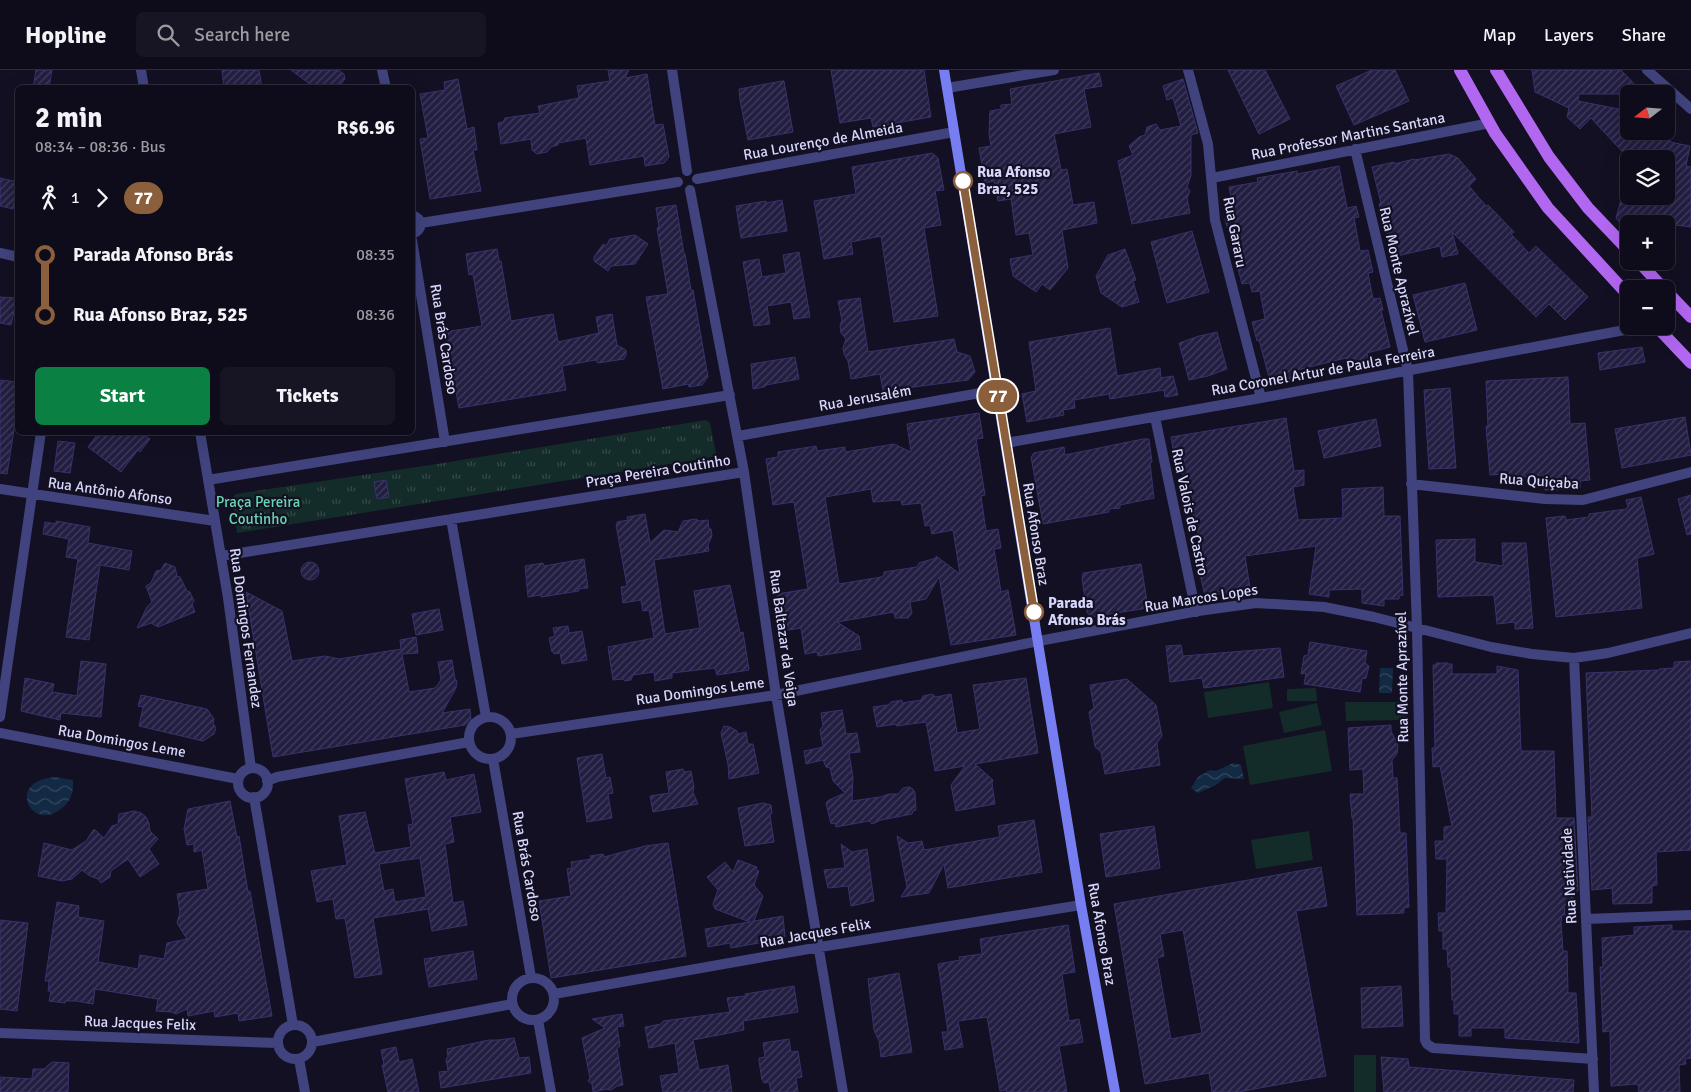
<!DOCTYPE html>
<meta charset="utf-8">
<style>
:root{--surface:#0e0c1a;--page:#171523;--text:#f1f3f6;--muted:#9b9ba2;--line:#2e2c39;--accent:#0b8043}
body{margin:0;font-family:Signika,sans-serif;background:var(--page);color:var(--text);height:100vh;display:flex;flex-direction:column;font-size:19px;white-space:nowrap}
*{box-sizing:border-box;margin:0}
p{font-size:16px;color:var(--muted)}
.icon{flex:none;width:28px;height:28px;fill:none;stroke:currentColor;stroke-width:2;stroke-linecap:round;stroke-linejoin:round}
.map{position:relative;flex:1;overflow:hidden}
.drawer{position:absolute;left:15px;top:15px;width:400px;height:350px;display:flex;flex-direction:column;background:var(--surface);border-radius:8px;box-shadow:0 5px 20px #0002,0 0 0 1px var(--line)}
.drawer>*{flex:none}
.badge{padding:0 10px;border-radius:16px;font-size:18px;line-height:32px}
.needle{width:32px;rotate:253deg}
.tools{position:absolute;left:1620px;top:15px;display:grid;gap:10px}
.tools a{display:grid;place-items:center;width:55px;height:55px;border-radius:8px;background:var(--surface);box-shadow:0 5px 20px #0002,0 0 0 1px var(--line);font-size:25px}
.map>.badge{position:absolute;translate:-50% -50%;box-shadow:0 0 0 2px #fff}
.legs{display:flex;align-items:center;gap:8px;height:55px;padding:0 20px;font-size:16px}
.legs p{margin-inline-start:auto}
.overview{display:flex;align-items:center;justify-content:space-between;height:85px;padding:0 20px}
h1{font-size:28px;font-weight:800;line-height:38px}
.primary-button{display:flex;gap:10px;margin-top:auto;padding:10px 20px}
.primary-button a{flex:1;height:58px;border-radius:8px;background:var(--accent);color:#fff;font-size:20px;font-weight:800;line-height:58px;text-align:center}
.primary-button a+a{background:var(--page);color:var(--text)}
ul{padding:0 20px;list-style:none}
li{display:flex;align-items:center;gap:18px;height:60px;font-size:19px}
li i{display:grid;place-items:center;width:8px;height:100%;margin:0 6px;background:currentColor}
li i::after{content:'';width:12px;height:12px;margin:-6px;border:4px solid;border-radius:50%;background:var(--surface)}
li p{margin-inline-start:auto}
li:first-child i{background:linear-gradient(#0000 50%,currentColor 0)}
li:last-child i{background:linear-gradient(currentColor 50%,#0000 0)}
header{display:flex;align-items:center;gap:30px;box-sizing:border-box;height:70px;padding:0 25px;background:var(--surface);border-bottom:1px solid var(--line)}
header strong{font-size:24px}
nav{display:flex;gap:28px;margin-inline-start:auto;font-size:18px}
.search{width:350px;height:45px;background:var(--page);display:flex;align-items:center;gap:12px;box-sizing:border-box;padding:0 18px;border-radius:8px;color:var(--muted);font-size:19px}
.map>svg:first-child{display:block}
.green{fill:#142c29}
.park{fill:url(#park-tufts)}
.water{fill:url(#water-waves)}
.building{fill:url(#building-hatch);stroke:#38326b;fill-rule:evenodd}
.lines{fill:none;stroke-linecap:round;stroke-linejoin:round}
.street{stroke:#40437d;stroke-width:10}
.secondary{stroke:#767ef2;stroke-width:10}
.primary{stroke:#b167f0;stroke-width:12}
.line-1-casing{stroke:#fff;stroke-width:11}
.line-1{stroke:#8b5e3c;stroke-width:8}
.stop-1-dot{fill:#fff;stroke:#8b5e3c;stroke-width:2.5}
.labels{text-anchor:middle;stroke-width:4.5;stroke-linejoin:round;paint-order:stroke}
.street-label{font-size:15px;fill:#d7d6fb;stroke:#121022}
.stop-label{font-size:15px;font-weight:bold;fill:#d7d6fb;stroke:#121022;text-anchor:start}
.park-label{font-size:15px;fill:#69d4af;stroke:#121022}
</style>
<header>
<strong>Hopline</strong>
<div class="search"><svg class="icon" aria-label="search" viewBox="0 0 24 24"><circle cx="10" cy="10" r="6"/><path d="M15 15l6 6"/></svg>Search here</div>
<nav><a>Map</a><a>Layers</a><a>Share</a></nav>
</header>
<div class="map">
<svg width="1691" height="1022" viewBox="0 0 1691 1022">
<defs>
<pattern id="park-tufts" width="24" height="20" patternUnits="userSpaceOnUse" patternTransform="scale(1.25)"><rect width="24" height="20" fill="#142c29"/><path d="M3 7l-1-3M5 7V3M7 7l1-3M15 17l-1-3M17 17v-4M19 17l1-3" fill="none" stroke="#354a49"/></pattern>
<pattern id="water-waves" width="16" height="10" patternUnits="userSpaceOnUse" patternTransform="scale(1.25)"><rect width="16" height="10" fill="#132a44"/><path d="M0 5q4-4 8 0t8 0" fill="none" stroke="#354860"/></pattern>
<pattern id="building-hatch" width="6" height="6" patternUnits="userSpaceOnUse" patternTransform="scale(1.25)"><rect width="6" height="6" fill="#221e42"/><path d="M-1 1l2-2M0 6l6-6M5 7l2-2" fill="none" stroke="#413e5e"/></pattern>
</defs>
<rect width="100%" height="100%" fill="#121022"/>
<path class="green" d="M1269,612l4,26 -65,10 -4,-26z
M1316,618l1,13h-30v-12z
M1345,632h61v18l-60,1z
M1317,633l5,22 -38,8 -5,-21z
M1325,660l7,41 -82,14 -7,-39z
M1309,761l4,29 -57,9 -5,-29z
M1354,985h22v37h-22z"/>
<path class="park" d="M706,350l4,3 6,30 -3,4 -476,76 -5,-35 4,-4 201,-30z"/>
<path class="water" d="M1380,598h13l-1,25h-13z
M1233,693l8,2 3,14 -19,-1 -9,7 -18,8 -7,-5 7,-11 12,-7 6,1z
M55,707l18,3c1,11 -2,21 -11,28 -30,26 -58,-27 -7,-31z"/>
<path class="building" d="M36,0h16l-3,18h-16z
M222,0h37l3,18h-38z
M291,0h47l6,4 1,5 -7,9h-23z
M608,0h21l-4,8 22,-4 8,51 8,-1 6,33 -5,6 -19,3 -1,-10 -54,9 -4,-27 -28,5v2l-7,2 -4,5 -10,2 -5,-4 -1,-11 -30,5 -3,-21 5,-1 2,-4 35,-5 -2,-7 41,-8 -2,-12 33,-5z
M831,0h93l7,47 -58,10 -2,-9 -31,5z
M1228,0h37l25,49 -31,15z
M1372,0h23l14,31 -55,24 -18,-39z
M1532,0h89l23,24h-65l-1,7 51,10v20h43l-2,11 20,4 -4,20 5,1v60l-23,-3h-39v9l-13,-15 6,-22h44v-37h-37l-38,-41 -11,11 -13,-12 2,-9 -34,-16z
M1099,3l3,13 -18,3 7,38 -37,7 7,36 6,-1 6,36 21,-3 3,21 -35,7 6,38 -18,22 -8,-6 -6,8 -23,-16 -3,-17 23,-4 -4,-22 -13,2 -5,-36 -13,2 -4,-20 -9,2 -6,-35 12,-2 -2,-12 1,-23 11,-2v-4l11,-1 -2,-15z
M458,9l9,50 7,-2 3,23h-4l8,41 -51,8 -10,-60 8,-1 -8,-44 25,-4 -1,-8z
M1183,9l15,54 -7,2v40l-4,12 3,4 -3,7 3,15 -58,11 -14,-63 15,-6 -4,-9 10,-9 6,-2 2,-8 9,-3 4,6 21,-4 -8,-28 -6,2 -4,-14z
M782,11h2l9,51 -45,8 -8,-40 -1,-11z
M932,83l6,5 6,32 -9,1 6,34 -17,3 14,88 -44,6 -13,-86 -30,6 2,12 -29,5 -10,-58 42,-7 -4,-27z
M1449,84l9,4 18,21 -7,7 17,20 2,-1 26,27 -3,2 18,19 7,-7 52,51 -23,23 -16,-16 -13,13 -84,-85 6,22 -16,3 -2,-11 -47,11 -14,-53 2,-1 -9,-36 22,-5v2l20,-5v1z
M1339,96l8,42 9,-2 3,11 -5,1 6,33 8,-1 5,22 -5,1 5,26 7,-1 3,12h-2l9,37 -23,6 2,11 -20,4 -3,-10 -53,13 2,8 -14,3 -1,-8 -11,3 -10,-37 -2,1 -5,-19 13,-3 -5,-28 -8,1 -2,-9 -8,1 -17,-65 10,-2 -6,-30 29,-5 -1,-4 40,-7v3z
M0,108l18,4 -5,27 -13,-3z
M782,130l5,31 -46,7 -5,-32 30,-5v2z
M676,135l8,49h1l6,36h2l15,87 -6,8 -13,2 -1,-3 -25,5 -17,-92 22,-3 -11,-66 2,-1 -3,-19z
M1192,161l17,61 -42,11 -16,-61z
M635,165l13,9 -13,20 -24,2 -3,5 -14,-10v-4l9,-13 3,2 4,-7z
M497,179l2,12h2l10,60 42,-7 5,28 41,-9 -3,-16 16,-3 5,31 9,5v5l-2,4 -26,4 -3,-3 -33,6 4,24 -107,18 -14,-76 37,-6 -9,-52 -4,1 -3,-21z
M1125,179l11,31 -3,1 6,21 -17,5 -21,-14 -5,-17 12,-21z
M799,182l11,65 -16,2 -3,-17 -24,4 3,18 -16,2 -11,-64 16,-3 3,18 24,-4 -3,-18z
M1465,213l12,47 -52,12 -12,-47z
M0,227l17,1 -6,27 -11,-2z
M860,228l8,54 86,-13 3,13 13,4 5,16 -7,8 -85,11 -3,-17 -29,5 -3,-18 -4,-7 -1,-6 3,-9 -5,-6 -1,-7 2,-6 -4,-19z
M1110,258l7,48 43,-8 1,10 12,-2 5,19 -13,2 -1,-7 -54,9 -1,-5 -35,6 1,8 -12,2 1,5 -37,7 -5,-28 14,-3 -7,-49z
M1217,262l10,37 -19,7 -19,4 -10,-37 20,-7z
M1642,277l3,15 -45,8 -2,-17z
M795,287l4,22 -33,6 -2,2 -11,2 -2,-25z
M1568,307l2,47 15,-1 5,57 -10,1v7l-27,2h-8l-1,-15 -27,2h-10l-1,-3 -16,1 -4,-49h2l-2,-45z
M0,310l18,2 -2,35 -9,57 -7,-1z
M1450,318l6,80 -27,1 -5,-79z
M979,343l4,25 -7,1 9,56 -4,1 5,35 12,-2 3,19 -7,1 7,43 7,-2 8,45 -65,10 -12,-68 -13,22 -16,3 2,11 -4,5h-13l-1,-6 -57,10 22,14 2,13 -43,7 -1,-4 -12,2 -4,-26 -18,3 -6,-37 31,-5 -14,-87 -21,3 -7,-46 12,-2v-5l38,-6 1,5 28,-4v5l49,-8 17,8 -4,-28zM871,419l2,13 28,-2 1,5 19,-2 4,23 5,-1 2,9 21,-4 7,44 -24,-18v2l-17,5 -2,4 -33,5v3l-3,2 -42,7 -14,-87z
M1685,347l6,38 -69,13 -7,-39z
M1286,348l8,53 10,-1v15l-11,2 5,33 45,-2 -1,-29 41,-2 1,29h16l3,79 -4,1v3h-15v7l-22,-3v-14l-33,1v7l-20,-3 7,-48 -71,10 5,32 -14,2v2l-31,4 -10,-43 8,-1 -20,-78h-1l-2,-10 -4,1 -5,-28z
M1376,349l5,27 -57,12 -6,-27z
M99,362h41l10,7 -10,13 -2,-2 -17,22 -33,-25z
M1143,369h6l3,23 -2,1 4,35 -34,7v3l-11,1v3l-66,12 -12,-67 3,-4 30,-6 1,8z
M58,371l17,2 -5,30 -16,-2z
M386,410l3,17 -12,2 -3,-17z
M1691,425v39l-4,1 -9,-36z
M1641,427l13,57 -17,4 5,50 -86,9 -10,-99 19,-2 1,4 23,-3v-3l37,-5 2,-2 -2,-7z
M645,444l5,29 14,-13 14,2 5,-11 13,-2 3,2 9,-1 1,9h2l1,7 -4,9 1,6 -55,9 11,74 35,-6 -6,-37 36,-6 10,48 3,-1 6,38 -32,5 -2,-7 -43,5v5l-17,3 -1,-9 -21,3 -2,5 -6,1 -2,-2 -10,1 -5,-33 46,-9 -5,-28 -6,1 -2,-11 -18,3 -2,-16 6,-1 -11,-61h1v-3l11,-2 -1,-3z
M56,451l34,6 -2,16 44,8 -3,19 -29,-5 -11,75 -23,-3 12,-78 -12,-2 3,-18 -26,-5 2,-12 11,2z
M1475,469v23l28,4 -1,-23h24l7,85 -18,1v-7l-18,2 -3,-29 -56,2 -2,-57z
M584,489l4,29 -10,1 1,2 -38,6v-2l-13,2 -3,-31 18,-3 1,3z
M301 501a9 9 0 1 1 18 0a9 9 0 1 1-18 0Z
M165,493l10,4 2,9 3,1 7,14 3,1 4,9 -2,3 3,8 -37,15 -7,-4 -14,5 10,-21 5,-5 -6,-16 5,-3 5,-12 5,-1z
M1141,494l7,44 -58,9 -3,-5 -5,-33 1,-6z
M246,522l36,19 10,50 33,-5 14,3 62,-10 -1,-9 16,-3 2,16 -16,1 7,38 26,-4 6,-8 -3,-18 14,-2 3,19 2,2 -1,7 -14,25 28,-4 1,11 -6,5 -192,32z
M439,539l4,21 -27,5 -4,-21z
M568,556l1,7 13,-2 5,29 -25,4 -2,-11 -6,1v-2h-2l-3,-14 6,-2 -2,-8z
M1310,572l57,9 -2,12 4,3 -3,12 -4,1 -2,13 -56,-8 2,-11 -5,1 3,-18 4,-1z
M1181,575l2,11 97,-8 4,29 -80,11 -2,-10 -32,4 -4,-36z
M81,591l25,3 -5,53 -40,-4 -1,7 -39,-9 4,-33 29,6 -2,8 25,4z
M1691,591v189l-35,2 1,33 -5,1v17l-39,1 -1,-16 -20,2 -4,-73h4l-6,-144 73,-3v-1l15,-1v-6z
M1436,593h12v1h4v10h45v-8l21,4 3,81h33l2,67h18l4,73h-5v14h-9l1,10h-3l-1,7 2,29h4l1,42h8l3,50 -74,-5v-10h-34v8h-12v-22h-5v-14h-2l-1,-33h-3l-1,-18h-4v-18h-4l-1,-18h8l1,-54h-11l-1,-18h9v-14l8,-1 -12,-60 -7,1 -1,-19h3l-2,-83h3z
M1026,608l12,75 -63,11 18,16 -1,3 3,21 -39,7 -5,-26 14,-19 -30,5 -9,-49 -30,4v-2l-19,3 -4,-20 15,-2 3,-3 11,-2v3l19,-3 2,-4 9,-2 4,3 15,-3 6,39 23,-4 -7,-44z
M1127,609l29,26 6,31 -5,7 3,22 -55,9 -4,-22 -6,-5 -6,-35 5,-4 -4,-23z
M141,625l66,14 7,10 -1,4 3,5 -2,6 -11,7 -64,-15 4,-19 -5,-1z
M842,640l4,24 11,-1 3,19 -11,1 4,24 -1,24 28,-4 9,-3h9l5,-6 6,-1 4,2 2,4 1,17 -3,1 -1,3 -31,6 -9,4 -3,-3 -33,6 -1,-4 -4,1 -5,-21 3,-3 16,-7 -12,-12 -3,-13 -4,-1 -3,-7 -17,4 -2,-13 19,-4 -3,-17 3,-4 -2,-13z
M1391,655v6l7,14 -1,9 -5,6 1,18h4l3,55h6l3,74 -5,1v5l-47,2 -4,-97h-1l-2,-24h14l-1,-25 -13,1 -2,-42z
M724,656l6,1 7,4 1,3 8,-2 2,12h5l6,29 -30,6 -1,-15 -7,-31z
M602,684l4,24 4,-1 3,16 -5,1 4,24 -25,4 -10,-64z
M683,699l1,3 7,-1 3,16 -1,5 5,12 -45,8 -3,-16 19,-3 -3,-21z
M444,702l2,8 28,-6 7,38 -31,5 4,25 -9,2 8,59 10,-2 4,24 -35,6 -4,-22 -55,9 9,56 -27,4 -10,-60 -9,1 -3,-20 -16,3 -6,-31 36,-6 -8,-49 26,-4 10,41 36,-6 -3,-22 5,-1 -8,-45zM420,788l6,39 -31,5 -2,-13 -9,2 -5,-27z
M230,731l7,36 2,-1 9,56 2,-1 22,125 -33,5 -1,-8 -23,4 -1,-6 -26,5 -1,-7 -11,5 -4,-2 -16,-1 2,-12 -63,-10 -2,15 -17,-3h-11v2l-16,-2 2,-10h-3l1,-10h-4l12,-79 22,4 -1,11 26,4 -6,41 40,7 2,-14 24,4 3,-16 20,-4 -10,-16 3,-11 -3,-18 31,-5 -6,-39 -8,2v-8l-7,1 -3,-16 4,-20z
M763,733l8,2 1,8 -2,2 4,27 -29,4 -7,-38z
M134,741l7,2 5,4 3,6 1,8 8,8 -9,10 10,15 -19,13 -12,-18 -17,12 -1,6 -9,6 -3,-4 -8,-3 -8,-6 -10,9 -10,2 -24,-5 6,-33 28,7 14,-9 8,-12 10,9 8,-12 6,-2 1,-10z
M1034,750l8,52 -94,16 -4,-24 -15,29 -28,4 6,-10 -10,-51 11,7 14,-2 2,9 76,-13 -2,-11z
M1154,756l6,42 -54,9 -6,-43z
M668,773l18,113 -135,22 -12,-77 32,-5 -4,-27 5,-1 -1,-6 20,-3 -1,-3 13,-2 1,3 41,-11z
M841,774l11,8 15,-3 7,52 -23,5 -3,-20 -20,2 -4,-18 21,-2z
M738,790l19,7 -1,3 3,1 -5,14 9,11 -9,25 29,-5 2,21 -9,1v2l-45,8 -1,-5 -22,4 -3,-18 45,-7 -35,-13 -2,-5 5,-14 -11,-13 18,-15 8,10z
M1321,797l6,39 -31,5 30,165 -88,16h-26l-3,-19 -64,11 -31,-180zM1183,860l19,103 -31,6 -14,-81 7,-2 -4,-22z
M0,850l28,3 -11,88 -17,-2z
M1068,855l7,47 -13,2 7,47 10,-2 4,23 -24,4 8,46h-60l-1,-2 -6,1 -13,-74 -29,4 5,26 -18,3 -3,-18h6l-10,-68 22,-4 -1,-3 23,-3 -2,-15z
M1672,855v6h19v127l-6,1 1,5 -7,1 1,27h-41l-1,-8 -27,2 -1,-55 -7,1 -3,-65h3l-1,-29 32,-3v-8z
M473,881l4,28 -48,8 -5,-28z
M899,903l13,79 -31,5 -2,-16 -5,-11 -6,-51z
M794,916l4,26 -55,9 1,9 -51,10 6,30 29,-5 4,27h-69l-3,-16 19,-3 -4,-30 -26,5 -4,-21 16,-3 2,-3 67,-9 -3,-14 19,-2 -1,-2z
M1401,916l2,40 -41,2 -1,-40z
M622,944l2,12 -7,1 3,19 -3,3 6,36 -6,1 -6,4 -4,-1 -14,3 -1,-8 -4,-3 2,-3 -8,-40 23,-10 -13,-9z
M514,968l5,20 10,-1 2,16 -90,15 -2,-16 9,-1 -2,-12 2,-2 -1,-8 42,-9h9z
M789,969l2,13 7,-1 4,26 -6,1 2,14h-27l-2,-10 -5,1 -1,-3h-1l-3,-19v-3l6,-1 -2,-14z
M396,977l3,15 13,-3 7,33h-31l-6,-27h2l-3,-15z
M1381,987l27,2 1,8 165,13 -1,12h-189z
M52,992l17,1 -1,29h-68v-15l32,2 1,-10h11z"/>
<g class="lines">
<path class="street" d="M141,0l3,18
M382,0l4,18
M672,0l15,101
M1188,0l20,74 7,76 46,178
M1647,0l44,39
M947,18l107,-18
M1355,79l53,222 9,257 8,412 2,4 6,4 160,11
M1212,108l278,-55
M697,109l257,-47
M690,120l54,282 32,223 67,397
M412,145c11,3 12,15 0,19
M421,153l257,-41
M412,170l33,202
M0,183l18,4
M1155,347l41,195
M200,362l28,166 23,170
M738,366l259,-46
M1006,373l255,-45 385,-72
M208,410l522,-85
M1411,414l134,15 38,1 108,-28
M0,419l215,32
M451,449l35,198
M221,486l523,-84
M1574,588l20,434
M469 668a21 21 0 1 1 42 0a21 21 0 1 1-42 0Z
M0,647l41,-285
M0,663l238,46
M511,664l265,-39 263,-54 159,-30 58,-8 68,4 50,10 117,30 41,7 42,4 34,-5 83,-20
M493,689l38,218
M238 713a15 15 0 1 1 30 0a15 15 0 1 1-30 0Z
M267,711l10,-4 192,-35
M254,727l39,228
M1586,849l105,-4
M512 929a21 21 0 1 1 42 0a21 21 0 1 1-42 0Z
M554,924l266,-47 261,-42
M538,950l13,72
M278 972a17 17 0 1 1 34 0a17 17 0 1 1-34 0Z
M0,963l278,10
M313,972l199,-38
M299,989l6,33"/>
<path class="secondary" d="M944,0l137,835 34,187"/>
<path class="primary" d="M1460,0l35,63 53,75 81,88
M1496,0l53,87 39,51 41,43
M1638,191l26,28
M1666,221l25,26
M1656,256l35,37"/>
</g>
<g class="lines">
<defs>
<path id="line-1" d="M963,111l71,431"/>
</defs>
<use href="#line-1" class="line-1-casing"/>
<use href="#line-1" class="line-1"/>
</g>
<g class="stop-1-dot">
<circle cx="963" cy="111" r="9"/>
<circle cx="1034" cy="542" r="9"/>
</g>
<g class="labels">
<g class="street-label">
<text transform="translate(1348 66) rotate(-11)" y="5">Rua Professor Martins Santana</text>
<text transform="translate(823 71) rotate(-10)" y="5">Rua Lourenço de Almeida</text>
<text transform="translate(1235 162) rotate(79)" y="5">Rua Gararu</text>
<text transform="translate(1399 201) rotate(77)" y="5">Rua Monte Aprazível</text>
<text transform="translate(444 269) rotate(81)" y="5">Rua Brás Cardoso</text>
<text transform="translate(1323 301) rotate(-10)" y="5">Rua Coronel Artur de Paula Ferreira</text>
<text transform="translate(865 328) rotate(-10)" y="5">Rua Jerusalém</text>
<text transform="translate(658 401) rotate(-9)" y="5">Praça Pereira Coutinho</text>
<text transform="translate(1539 411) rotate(4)" y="5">Rua Quiçaba</text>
<text transform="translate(110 421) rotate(8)" y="5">Rua Antônio Afonso</text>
<text transform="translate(1190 442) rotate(78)" y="5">Rua Valois de Castro</text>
<text transform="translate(1036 464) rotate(81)" y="5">Rua Afonso Braz</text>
<text transform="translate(1201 528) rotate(-9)" y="5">Rua Marcos Lopes</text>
<text transform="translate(246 558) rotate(82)" y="5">Rua Domingos Fernandez</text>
<text transform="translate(784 568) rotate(82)" y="5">Rua Baltazar da Veiga</text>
<text transform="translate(1402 607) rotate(-91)" y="5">Rua Monte Aprazível</text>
<text transform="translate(700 621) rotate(-8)" y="5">Rua Domingos Leme</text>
<text transform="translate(122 671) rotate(10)" y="5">Rua Domingos Leme</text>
<text transform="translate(527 796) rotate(80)" y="5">Rua Brás Cardoso</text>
<text transform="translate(1569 806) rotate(-93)" y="5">Rua Natividade</text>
<text transform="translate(815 863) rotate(-10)" y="5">Rua Jacques Felix</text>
<text transform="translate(1102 864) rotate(80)" y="5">Rua Afonso Braz</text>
<text transform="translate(140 953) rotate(2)" y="5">Rua Jacques Felix</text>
</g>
<g class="stop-label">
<text x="977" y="107">Rua Afonso<tspan x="977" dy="17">Braz, 525</tspan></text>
<text x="1048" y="538">Parada<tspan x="1048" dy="17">Afonso Brás</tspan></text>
</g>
<g class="park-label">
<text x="258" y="437">Praça Pereira<tspan x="258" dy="17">Coutinho</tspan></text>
</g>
</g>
</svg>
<div class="tools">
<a><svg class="needle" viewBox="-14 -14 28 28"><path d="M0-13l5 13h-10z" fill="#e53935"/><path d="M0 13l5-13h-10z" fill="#9b9ba2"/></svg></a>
<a><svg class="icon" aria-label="layers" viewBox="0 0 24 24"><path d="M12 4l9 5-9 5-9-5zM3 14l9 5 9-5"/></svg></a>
<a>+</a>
<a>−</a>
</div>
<b class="badge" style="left:998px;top:326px;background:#8b5e3c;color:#fff">77</b>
<section class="drawer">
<div class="overview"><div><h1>2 min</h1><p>08:34 – 08:36 · Bus</p></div><b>R$6.96</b></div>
<div class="legs"><svg class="icon" aria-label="walk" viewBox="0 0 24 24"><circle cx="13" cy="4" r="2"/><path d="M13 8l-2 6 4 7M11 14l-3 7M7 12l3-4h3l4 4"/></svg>1<svg class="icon" aria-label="forward" viewBox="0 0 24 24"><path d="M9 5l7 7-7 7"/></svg><b class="badge" style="background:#8b5e3c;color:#fff">77</b></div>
<ul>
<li><i style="color:#8b5e3c"></i><b>Parada Afonso Brás</b><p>08:35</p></li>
<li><i style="color:#8b5e3c"></i><b>Rua Afonso Braz, 525</b><p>08:36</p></li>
</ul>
<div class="primary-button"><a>Start</a><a>Tickets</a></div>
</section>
</div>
